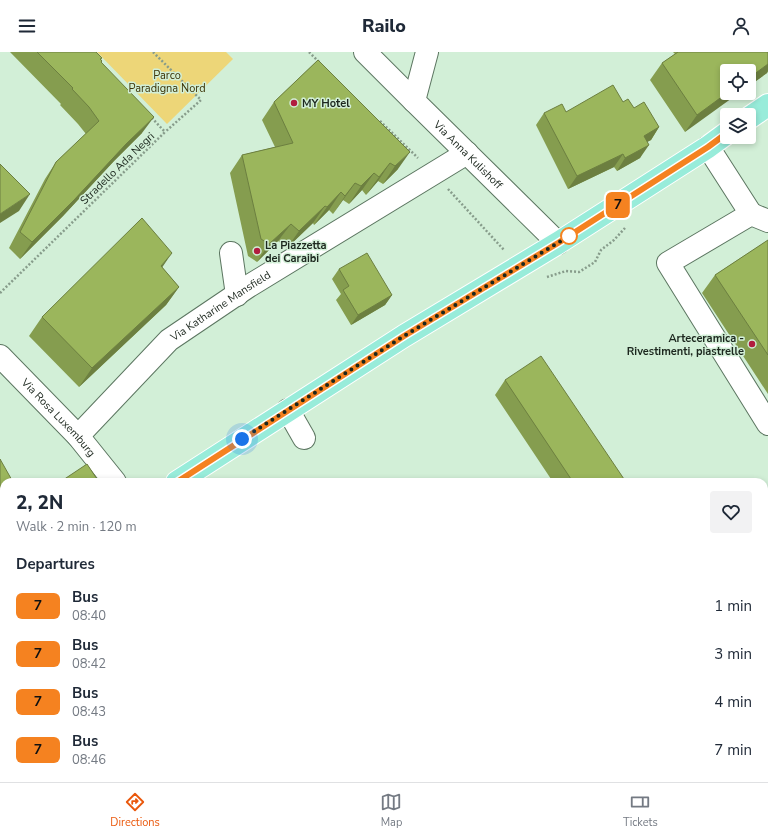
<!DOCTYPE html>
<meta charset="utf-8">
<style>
:root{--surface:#fff;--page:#f2f2f3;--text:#1f2937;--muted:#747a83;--line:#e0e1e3;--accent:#ea580c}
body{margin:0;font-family:"Nunito Sans",sans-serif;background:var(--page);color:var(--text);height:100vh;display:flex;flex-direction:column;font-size:15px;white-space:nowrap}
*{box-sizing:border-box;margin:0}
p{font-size:13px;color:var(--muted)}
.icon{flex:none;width:22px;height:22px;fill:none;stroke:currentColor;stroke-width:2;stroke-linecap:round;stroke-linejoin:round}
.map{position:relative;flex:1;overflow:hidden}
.sheet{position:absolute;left:0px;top:426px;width:768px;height:304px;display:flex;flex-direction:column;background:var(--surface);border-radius:12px 12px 0 0;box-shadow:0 2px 6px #0003}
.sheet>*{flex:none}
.badge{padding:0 8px;border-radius:6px;font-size:14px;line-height:26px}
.controls{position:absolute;left:720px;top:12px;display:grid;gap:8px}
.controls a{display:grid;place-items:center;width:36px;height:36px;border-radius:4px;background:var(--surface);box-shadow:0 2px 6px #0003;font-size:20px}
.you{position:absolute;width:20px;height:20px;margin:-10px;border:3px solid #fff;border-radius:50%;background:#1a73e8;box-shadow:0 0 0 6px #1a73e833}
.map>.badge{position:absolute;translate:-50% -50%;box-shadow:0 0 0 2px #fff}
h2{padding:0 16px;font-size:15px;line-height:36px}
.round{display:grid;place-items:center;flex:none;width:42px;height:42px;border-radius:4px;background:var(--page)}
.head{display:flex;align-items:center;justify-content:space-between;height:68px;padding:0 16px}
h1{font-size:19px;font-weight:800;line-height:30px}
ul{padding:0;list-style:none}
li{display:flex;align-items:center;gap:12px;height:48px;padding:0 16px}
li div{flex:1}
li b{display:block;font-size:15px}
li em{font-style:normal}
li .badge{min-width:44px;font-weight:700;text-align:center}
header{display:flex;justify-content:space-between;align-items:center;height:52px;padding:0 16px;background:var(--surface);font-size:18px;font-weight:800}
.menu{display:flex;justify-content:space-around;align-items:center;height:56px;border-top:1px solid var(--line);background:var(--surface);font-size:11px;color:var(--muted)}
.menu a{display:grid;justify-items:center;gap:2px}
.menu .on{color:var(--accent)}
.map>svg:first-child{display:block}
.green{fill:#edd678}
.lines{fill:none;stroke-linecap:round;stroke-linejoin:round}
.minor-casing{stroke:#5c7661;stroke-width:24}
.major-casing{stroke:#fff;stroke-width:24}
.path{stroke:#879c8b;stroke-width:2.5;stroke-dasharray:2 2;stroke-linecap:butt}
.minor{stroke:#fff;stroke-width:22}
.major{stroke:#98ecda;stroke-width:22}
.wall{fill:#859d4f}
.shaded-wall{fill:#6c7f40}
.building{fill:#9bb65c;stroke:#6c7f40}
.line-casing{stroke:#fff;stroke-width:9}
.line{stroke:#f58220;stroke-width:6}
.walk{stroke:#1c271e;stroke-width:4;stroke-dasharray:0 7.2}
.poi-dot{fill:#b11d3f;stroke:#d2efd7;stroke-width:1.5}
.stop-dot{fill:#fff;stroke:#f58220;stroke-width:2}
.labels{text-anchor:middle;stroke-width:3;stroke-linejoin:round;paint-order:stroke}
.park-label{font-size:11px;fill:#3c3307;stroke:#d2efd7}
.poi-label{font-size:11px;font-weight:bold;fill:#1c271e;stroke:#d2efd7;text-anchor:start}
.street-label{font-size:11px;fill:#1c271e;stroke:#d2efd7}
</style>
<header><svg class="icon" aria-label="menu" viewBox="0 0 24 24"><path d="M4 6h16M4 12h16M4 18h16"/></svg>Railo<svg class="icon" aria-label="person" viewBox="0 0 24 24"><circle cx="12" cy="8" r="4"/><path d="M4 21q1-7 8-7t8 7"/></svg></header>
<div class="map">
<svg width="768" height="730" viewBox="0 0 768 730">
<rect width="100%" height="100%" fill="#d2efd7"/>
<path class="green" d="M97,0h129l7,7 -66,65z"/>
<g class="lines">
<defs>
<g id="minor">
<path d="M365,0l49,49"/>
<path id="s1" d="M427,0l-13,49 144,142"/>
<path d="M708,95l43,67"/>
<path d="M768,169l-17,-7 -83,49 100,161"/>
<path d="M231,201l6,42"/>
<path id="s2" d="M0,304l78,80 37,46"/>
<path d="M288,358l16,28"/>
<path id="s3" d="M78,384l91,-96 80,-54 218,-133"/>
</g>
<path id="major" d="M749,66l19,-13
M177,430l227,-146 154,-93 150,-96 19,-14
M0,533l4,-2"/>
</defs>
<use href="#minor" class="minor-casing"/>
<use href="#major" class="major-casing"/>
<path class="path" d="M153,0l48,48 -36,32
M309,0l10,10
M380,69l38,37
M448,137l56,61
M547,225l19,-6 13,1 16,-10 6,-12 13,-10 11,-12
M0,241l165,-161 -14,-15"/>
<use href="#minor" class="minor"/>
<use href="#major" class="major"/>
</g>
<path class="wall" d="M10,0h86l6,6 -1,2v2l41,71 -28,28 -51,55 -43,43 -11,-11 36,-69 11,-17 30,-28 -8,-10 -18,-19 1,-1z
M673,0h95v19l-1,2 -18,13v-15l-22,22 -42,39 -35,-52 12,-17 13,-9z
M318,8l80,109 -15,15 -5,-3 -12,14 -4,-5 -13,14 -6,-4 -10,14 -4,-4 -15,15 -1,-2 -26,25 -9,-7 -21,21 -9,-6 -18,-83 12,-18 33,-8 -13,-27 12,-18z
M634,56l25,19 -8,13 -4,2 -7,16 -23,13 -3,-4 -46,22 -32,-64 8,-12z
M768,188v154l-66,-101 13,-18z
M162,215l17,20 -13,18 -87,82 -50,-51 13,-19z
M339,217l53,26 -7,10 -34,20 -15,-25 5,-6 -9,-15z
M505,328l121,102h-73l-58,-87z
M4,552v67l-4,-6v1v-59z
M45,726h64l-3,4h-59z"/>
<path class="shaded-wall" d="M768,12v7l-1,2 -18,13v-8z
M727,41h12l-54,39 12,-17z
M154,65l-12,16 -28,28 -51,55 -43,43 12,-17 94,-98z
M659,75l-8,13 -16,8 9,-12z
M649,93l-9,13 -23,13 8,-13z
M410,100l-12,17 -15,15 12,-18z
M623,102l-9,13 -46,22 9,-13z
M390,111l-12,18 -12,14 13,-18z
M374,121l-12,17 -13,14 12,-18z
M355,131l-12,17 -10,14 12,-18z
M341,140l-12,18 -15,15 13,-18z
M30,142l-11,17 -19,12v-9z
M325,154l-12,17 -26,25 12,-17z
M291,172l-13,17 -21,21 12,-18z
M172,201l-13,19 2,-6z
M179,235l-13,18 -87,82 13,-19z
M392,243l-7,10 -34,20 7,-10z
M4,471v11l-4,-9z
M4,493v5l-4,6v-8z
M4,603v5l-4,6v-8z
M99,726h10l-3,4h-13z"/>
<path class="building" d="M37,0h59l6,6 -2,1 2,2 -1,1 53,55 -28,27 -52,56 -42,42 -12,-10 36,-70 43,-41 -10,-14 -17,-18 1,-1z
M678,0h90v12l-19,14v-7h-22v22l-30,22 -35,-52z
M318,8l92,92 -15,14 -5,-3 -11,14 -5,-4 -13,13 -6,-3 -10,13 -4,-4 -14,15 -2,-1 -26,25 -8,-7 -22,20 -8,-5 -19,-84 51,-12 -19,-41z
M613,33l10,17 5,-3 6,9 10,-6 15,25 -15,9 5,9 -24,13 -2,-4 -46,22 -33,-63 18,-9 4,8z
M0,112l30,30 -30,20z
M142,166l30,35 -11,13 18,21 -87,81 -50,-51z
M768,188v115l-53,-80z
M367,201l25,42 -34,20 -15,-25 6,-4 -10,-17z
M541,304l85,126h-53l-68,-102z
M0,407l13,23h-9v41l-4,2 4,7v13l-4,3z
M87,412l12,18h-39z
M4,552v51l-4,3v-51z
M60,726h39l-6,4h-30z"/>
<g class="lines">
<defs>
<path id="line" d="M177,430l227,-146 154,-93 150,-96 19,-14"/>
</defs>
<use href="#line" class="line-casing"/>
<use href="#line" class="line"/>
<path class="walk" d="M242,387l162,-103 167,-101 -2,1"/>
</g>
<g class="poi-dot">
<circle cx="294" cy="51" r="4"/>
<circle cx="257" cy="199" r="4"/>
<circle cx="752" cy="292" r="4"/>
</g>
<circle class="stop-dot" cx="569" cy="184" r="8"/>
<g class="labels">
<g class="park-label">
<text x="167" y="27">Parco<tspan x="167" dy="13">Paradigna Nord</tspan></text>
</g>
<g class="poi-label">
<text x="302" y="55">MY Hotel</text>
<text x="265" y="197">La Piazzetta<tspan x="265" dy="13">dei Caraibi</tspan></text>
<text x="744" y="290" text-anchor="end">Arteceramica -<tspan x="744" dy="13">Rivestimenti, piastrelle</tspan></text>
</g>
<g class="street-label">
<text dy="4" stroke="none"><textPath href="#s1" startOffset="127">Via Anna Kulishoff</textPath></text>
<text transform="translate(117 116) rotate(-44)" y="4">Stradello Ada Negri</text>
<text dy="4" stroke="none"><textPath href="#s3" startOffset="194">Via Katharine Mansfield</textPath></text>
<text dy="4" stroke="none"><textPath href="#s2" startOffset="85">Via Rosa Luxemburg</textPath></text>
</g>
</g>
</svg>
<div class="controls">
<a><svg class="icon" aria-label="locate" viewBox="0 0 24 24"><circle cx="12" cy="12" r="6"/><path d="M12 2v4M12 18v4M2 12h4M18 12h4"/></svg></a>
<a><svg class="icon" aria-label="layers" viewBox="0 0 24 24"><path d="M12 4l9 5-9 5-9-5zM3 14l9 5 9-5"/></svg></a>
</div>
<div class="you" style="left:242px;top:387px"></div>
<b class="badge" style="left:618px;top:153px;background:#f58220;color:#111">7</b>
<section class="sheet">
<div class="head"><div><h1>2, 2N</h1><p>Walk · 2 min · 120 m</p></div><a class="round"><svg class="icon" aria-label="heart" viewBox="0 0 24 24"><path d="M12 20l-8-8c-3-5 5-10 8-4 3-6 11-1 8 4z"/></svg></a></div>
<h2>Departures</h2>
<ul>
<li><span class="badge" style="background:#f58220;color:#111">7</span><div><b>Bus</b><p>08:40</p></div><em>1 min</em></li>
<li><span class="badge" style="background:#f58220;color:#111">7</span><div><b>Bus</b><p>08:42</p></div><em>3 min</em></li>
<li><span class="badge" style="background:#f58220;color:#111">7</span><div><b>Bus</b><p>08:43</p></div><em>4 min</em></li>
<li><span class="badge" style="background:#f58220;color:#111">7</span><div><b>Bus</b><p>08:46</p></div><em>7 min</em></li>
</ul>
</section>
</div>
<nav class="menu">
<a class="on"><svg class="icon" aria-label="directions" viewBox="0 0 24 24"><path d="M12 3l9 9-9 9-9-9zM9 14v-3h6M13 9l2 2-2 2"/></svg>Directions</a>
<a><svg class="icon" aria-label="map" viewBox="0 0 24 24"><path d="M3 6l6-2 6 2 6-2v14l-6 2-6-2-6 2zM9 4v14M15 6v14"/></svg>Map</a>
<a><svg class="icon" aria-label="tickets" viewBox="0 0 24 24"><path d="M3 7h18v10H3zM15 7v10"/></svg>Tickets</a>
</nav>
